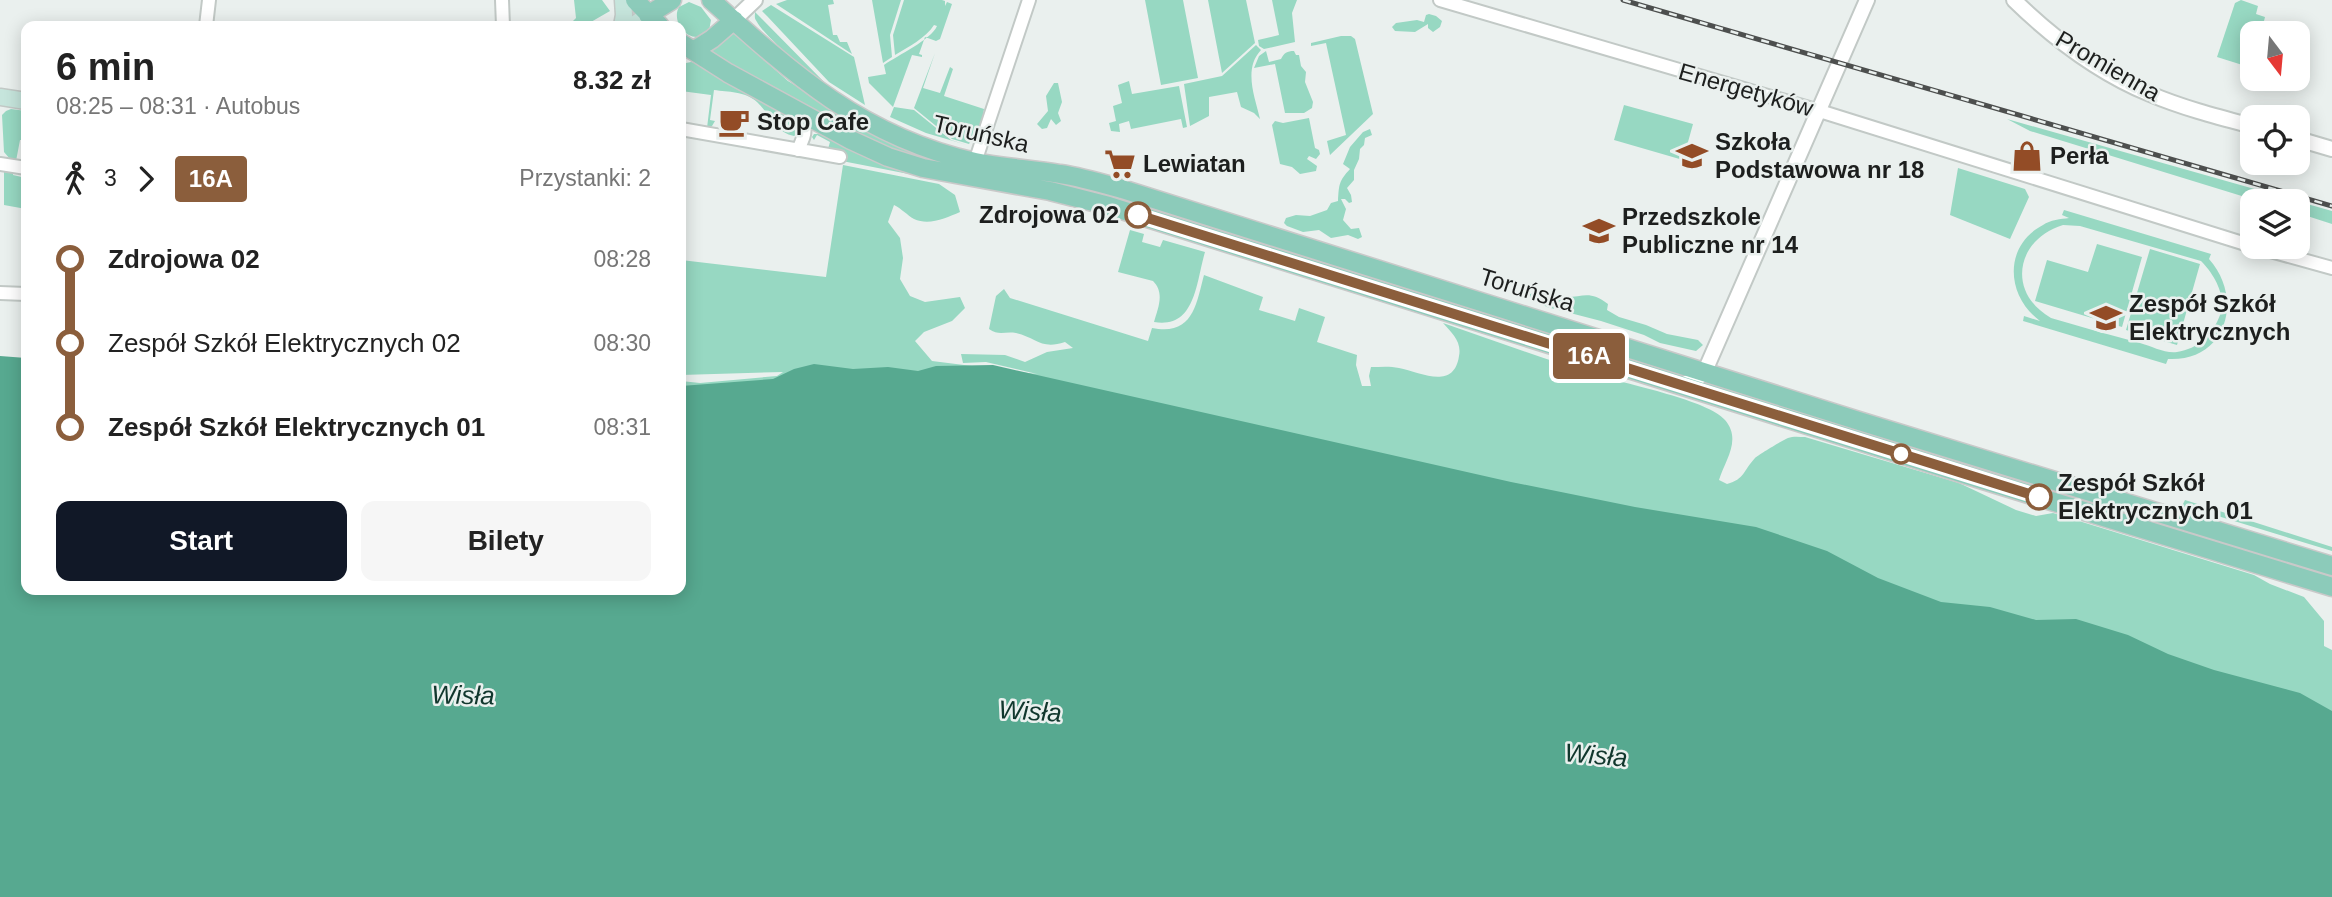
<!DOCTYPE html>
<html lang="pl">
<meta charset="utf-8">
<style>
:root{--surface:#fff;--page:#f6f6f6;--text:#222;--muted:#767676;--accent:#111827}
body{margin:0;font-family:Arial,sans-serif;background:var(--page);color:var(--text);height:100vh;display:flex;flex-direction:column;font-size:26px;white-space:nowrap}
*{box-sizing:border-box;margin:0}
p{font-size:23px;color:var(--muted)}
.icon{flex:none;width:38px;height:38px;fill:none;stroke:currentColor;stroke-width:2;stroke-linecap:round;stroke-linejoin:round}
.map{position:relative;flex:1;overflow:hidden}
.side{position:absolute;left:21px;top:21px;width:665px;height:574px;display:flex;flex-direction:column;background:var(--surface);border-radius:14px;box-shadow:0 4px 18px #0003}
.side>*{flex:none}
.badge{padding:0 14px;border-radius:5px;font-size:24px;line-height:46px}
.needle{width:46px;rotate:164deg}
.fabs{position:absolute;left:2240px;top:21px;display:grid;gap:14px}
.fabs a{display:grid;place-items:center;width:70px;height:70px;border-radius:14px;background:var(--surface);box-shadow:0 4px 18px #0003;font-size:35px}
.map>.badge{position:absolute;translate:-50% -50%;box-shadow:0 0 0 4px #fff}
.legs{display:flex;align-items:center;gap:10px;height:77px;padding:0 35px;font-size:23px}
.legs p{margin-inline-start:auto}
.head{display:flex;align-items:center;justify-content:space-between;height:119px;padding:0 35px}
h1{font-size:38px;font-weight:800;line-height:52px}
.cta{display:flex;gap:14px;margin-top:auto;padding:14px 35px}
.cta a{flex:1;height:80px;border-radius:14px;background:var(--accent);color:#fff;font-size:28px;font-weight:800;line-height:80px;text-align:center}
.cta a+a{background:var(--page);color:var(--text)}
ul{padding:0 35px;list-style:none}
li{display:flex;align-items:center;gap:24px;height:84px;font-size:26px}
li i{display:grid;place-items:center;width:10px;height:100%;margin:0 9px;background:currentColor}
li i::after{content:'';width:18px;height:18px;margin:-9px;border:5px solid;border-radius:50%;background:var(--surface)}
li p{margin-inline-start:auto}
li:first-child i{background:linear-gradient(#0000 50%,currentColor 0)}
li:last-child i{background:linear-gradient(currentColor 50%,#0000 0)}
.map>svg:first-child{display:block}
.green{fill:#97d8c2;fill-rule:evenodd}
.water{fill:#57a990}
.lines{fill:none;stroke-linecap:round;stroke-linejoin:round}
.minor-casing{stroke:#c2c9c6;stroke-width:16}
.tertiary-casing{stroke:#c2c9c6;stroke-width:18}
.secondary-casing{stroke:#c2c9c6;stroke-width:19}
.primary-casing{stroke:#c9c9c9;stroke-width:21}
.minor{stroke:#fff;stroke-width:12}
.tertiary{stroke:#fff;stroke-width:14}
.secondary{stroke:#c6e5dc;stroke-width:16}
.primary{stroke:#8ccbba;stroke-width:18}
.rail-casing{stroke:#4d4f4e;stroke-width:5}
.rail{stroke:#eaf0ee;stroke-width:2.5;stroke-dasharray:8;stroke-linecap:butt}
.line-1-casing{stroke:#fff;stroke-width:16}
.line-1{stroke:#8b5e3c;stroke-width:10}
.stop-1-dot{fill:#fff;stroke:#8b5e3c;stroke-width:3.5}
.labels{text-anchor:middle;stroke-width:5;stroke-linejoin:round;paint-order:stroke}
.street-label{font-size:24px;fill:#1d1f1e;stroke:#eaf0ee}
.poi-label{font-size:24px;font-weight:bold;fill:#1d1f1e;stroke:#eaf0ee;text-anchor:start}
.stop-label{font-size:24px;font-weight:bold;fill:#1d1f1e;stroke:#eaf0ee;text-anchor:end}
.water-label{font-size:26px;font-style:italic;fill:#11372d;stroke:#eaf0ee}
</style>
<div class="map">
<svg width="2332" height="897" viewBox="0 0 2332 897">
<rect width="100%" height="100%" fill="#eaf0ee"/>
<path class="green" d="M574,0h28l8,11 -26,15h-9l-3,-4 4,-4z
M787,0h46l1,4 -6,1 5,30h4l3,7h7l5,12 -76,-50z
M872,0h29l-11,35 2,22 -9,6z
M904,0h38l3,1v5l2,-4 5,2 -12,35 -4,2 -11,-4 -6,17 3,1v2l-10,-2 -19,52 -24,-24 -1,-6 18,-3 -2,-9c14,-10 47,-25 53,-39l-3,-1c-8,13 -26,22 -39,30l-2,-20z
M1145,0h38l15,78 -37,7z
M1208,0h38l9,43 -33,30z
M1272,0h25l-5,13 3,29 -31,7 -5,-3 -1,-6 21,-5z
M2241,0l17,6 -2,8 9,3 -4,16h-9v35l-35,-11 18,-54z
M689,2l12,5 10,13 -2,11c-3,2 -7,5 -11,6 -15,1 -26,-18 -19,-30z
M771,5l83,52 11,48 -36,-23 -62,-66 -5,-5z
M755,12l76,77c-14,-8 -68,-54 -74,-67 -3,-4 -2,-5 -2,-10z
M1429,14l7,2 6,5 -2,6 -7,5 -5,-4v-4l-13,8 -20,-1 -3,-4 4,-4 21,-3 7,2 2,-7z
M732,32l56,49 68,41 103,42h-31l-57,-21 -165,-91z
M1341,36h10l4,3 18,75 -43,41 -3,-14 19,-6 -20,-92 -15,3v-3z
M1256,45l5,5c-18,19 -6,47 -1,69l-6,-6 -13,-6 -4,-15 -28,5v19l-19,10 -6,-42 38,-8z
M1266,51l3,11 12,-3c3,-6 6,-8 13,-8l2,4h3l2,11 5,6 -1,10 8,20 -1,6 -8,5h-19l-10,-49 -21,4 5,-12z
M935,53l-12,35 17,5 10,-26 3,2 -9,27 40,13 -2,14 -13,21 -17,-5 -38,-31z
M691,62l5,1 61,33 40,26 3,10 -6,4c-18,-3 -25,-23 -37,-34 -12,-11 -29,-10 -43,-12l-4,30 5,1 -3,5 -5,2 4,-33 -30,-4v-27z
M1129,81l3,13 47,-8 8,41 -4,1 -2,-9 -50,10 -2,-8 -10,3 1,8 -9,-1 -2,-8 7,-2 -3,-15 9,-3 -4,-18z
M1054,83h4l4,19 -4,11 3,8 -5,4 -5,-6 -4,9 -5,1 -5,-5 11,-13 -2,-15z
M1624,105l69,19 -10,36 -69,-20z
M894,107l20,3 37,30 16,5 -41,-12 -36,-16z
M11,109l15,2v29h-6l-4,21 -6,-2 -6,-7 -2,-37 4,-4z
M1309,118l6,30 4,2 1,4 -4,5 -7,-3 -2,3 10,7 -1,5 -16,3 -8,-7 -12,-3 -8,-39 3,-4 8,2z
M2007,119l325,92v13l-34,-11v-12h-40l-228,-70z
M1370,129l2,6 -7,3 -1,7 -4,4 -1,10 -5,11v10l-7,8 4,7 1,7 -3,1 -4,-4h-4l5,10 -3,11 8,9 8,-1 3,9 -4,2 -10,-4 -17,3 -12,-8 -16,2 -16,-6 -3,-3 2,-5 10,-3 14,1 17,-6 4,-7 7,-2c1,-17 1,-20 12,-32l-7,-5 7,-17 13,-15z
M814,134h6l27,15 114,32 -1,3 -118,-23 -14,-12 2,-7 -13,-7 -3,5 -2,-3z
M843,165l96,19 16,11 5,17c-14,6 -31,14 -46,7 -7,-4 -12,-10 -20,-14l-6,17 12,16 3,20 -3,21 10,17 15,6 35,-5 5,11 -13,13 -28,11 -9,9 17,20 105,13 -51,-12 -23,1 -2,-9 44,1 20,7 22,-10 26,-4 -8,-6c-24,8 -28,-4 -49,-9 -11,-2 -17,3 -27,-4l7,-33 8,-7 6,9 138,43 4,-13c41,8 44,-23 52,-53l59,22 -4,13 36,11 4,-13 26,9 -8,25 40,13 -1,10 6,21h9l-2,-10 2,-9c10,0 19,-1 28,1 21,4 55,23 60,-12 3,-14 -7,-23 -16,-33 52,18 104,37 157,53 27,8 110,25 125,44 17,20 0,40 -6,60l8,4c18,-5 16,-13 28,-26 3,-3 28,-18 33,-20 5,-2 12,-1 17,-1l154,46 57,27 20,6 17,-3 201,62 16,9 34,13 20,24v25l8,4v247h-2332v-522l26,215h655v-209l19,2 77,-7 6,-4 -102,3v-115l145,17z
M1958,168l67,21 4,8 -19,42 -60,-24z
M13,169v6l13,3v31l-22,-4v-33z
M988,171l109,16 591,189z
M2064,210l147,44 -2,5c35,39 18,103 -41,100l-2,5 -143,-43 1,-5 16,5c-34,-25 -37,-75 3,-96 7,-5 18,-6 26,-7l-7,-3zM2063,225l17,1 121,35c13,13 26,35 19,54 -7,19 -22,34 -43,37 -11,2 -26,-6 -37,-9 -29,-8 -59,-16 -89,-25 -44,-25 -36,-78 12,-93z
M1130,230l14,4 -2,8 18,5 3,-7 42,12c-9,30 -9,77 -51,70 4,-14 11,-29 -1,-41l-35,-9z
M2097,244l45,13 -20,70 -87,-26 12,-41 41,12z
M2150,249l50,15 -23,81 -51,-15z
M1535,292c10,1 19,4 29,5 18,1 25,-8 44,7l-1,6 12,7 27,8 21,9 31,6 5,5 -7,6 -36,-8 -16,-8 -43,-14 -54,-14 -17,-9v-4z
M1731,386l256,81 -3,7 -255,-80z
M2048,489l87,27 34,7 163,49v5l-66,-18 -220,-67z
M2185,500l147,47v4l-124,-38 -31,-5h4z"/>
<path class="water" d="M0,356l26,2v232h655v-204l92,-7 21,-10 20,-5 39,5 35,-2 30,4 18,-5 57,-1 518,117 124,25 121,20 71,24 51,27 63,24 49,5 46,13 40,-1 52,16 40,19 46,16 86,23 32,18v186h-2332z"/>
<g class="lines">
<defs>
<path id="minor" d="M502,0l1,26
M1440,0l386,113 426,133
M206,26l3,-26
M793,114c16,14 13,18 5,36
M681,129l159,28
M975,162l54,-162
M0,164l26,4
M2256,247l76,21
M0,293l26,1"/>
<path id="tertiary" d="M2014,0c39,38 85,73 136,94 33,14 68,23 102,32
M734,20l21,-20
M2298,139l34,10
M1680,385l16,-5 9,-9 162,-371"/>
<path id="secondary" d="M622,26l2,-11 -1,-15
M632,26l16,-11
M0,97l26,4"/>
<path id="primary" d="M635,0l25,26
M711,0c83,75 152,137 264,162 28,6 57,7 85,12 21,3 41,9 62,15l737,232 473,145
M648,15l24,-15
M681,43l47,30 123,67 37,17 35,11 127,23 59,15 877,275 346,106
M693,51l19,-12 22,-19"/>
</defs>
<use href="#minor" class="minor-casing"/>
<use href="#tertiary" class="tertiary-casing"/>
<use href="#secondary" class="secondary-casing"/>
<use href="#primary" class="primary-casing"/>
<use href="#minor" class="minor"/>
<use href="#tertiary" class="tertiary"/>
<use href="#secondary" class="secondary"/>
<use href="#primary" class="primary"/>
<defs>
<path id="rail" d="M1623,0l709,206"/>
</defs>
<use href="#rail" class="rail-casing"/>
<use href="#rail" class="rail"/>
</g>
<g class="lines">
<defs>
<path id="line-1" d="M1138,215l901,282"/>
</defs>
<use href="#line-1" class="line-1-casing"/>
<use href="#line-1" class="line-1"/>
</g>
<defs>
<symbol id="cafe-bare" viewBox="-9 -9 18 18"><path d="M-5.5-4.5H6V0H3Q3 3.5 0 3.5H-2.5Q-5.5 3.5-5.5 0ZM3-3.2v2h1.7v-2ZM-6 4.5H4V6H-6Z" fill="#934c26" stroke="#eaf0ee" stroke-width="2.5" paint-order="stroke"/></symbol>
<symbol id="school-bare" viewBox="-9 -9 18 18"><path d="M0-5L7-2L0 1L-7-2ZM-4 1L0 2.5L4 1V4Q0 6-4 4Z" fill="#934c26" stroke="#eaf0ee" stroke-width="2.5" paint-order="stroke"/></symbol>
<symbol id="shop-bare" viewBox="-9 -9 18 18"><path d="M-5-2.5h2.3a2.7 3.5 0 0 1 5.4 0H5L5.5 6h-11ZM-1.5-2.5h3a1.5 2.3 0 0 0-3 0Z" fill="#934c26" stroke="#eaf0ee" stroke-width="2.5" paint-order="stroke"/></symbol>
<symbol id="supermarket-bare" viewBox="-9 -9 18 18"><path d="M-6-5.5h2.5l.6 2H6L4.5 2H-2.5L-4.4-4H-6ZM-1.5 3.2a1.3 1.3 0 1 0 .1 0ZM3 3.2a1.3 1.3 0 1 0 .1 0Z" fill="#934c26" stroke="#eaf0ee" stroke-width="2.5" paint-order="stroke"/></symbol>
</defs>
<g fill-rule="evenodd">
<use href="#cafe-bare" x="712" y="100" width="44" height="44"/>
<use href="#school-bare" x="1670" y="134" width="44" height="44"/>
<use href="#shop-bare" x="2005" y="134" width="44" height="44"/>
<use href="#supermarket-bare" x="1098" y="142" width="44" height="44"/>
<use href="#school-bare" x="1577" y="209" width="44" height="44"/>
<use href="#school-bare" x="2084" y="296" width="44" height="44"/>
</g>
<g class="stop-1-dot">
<circle cx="1138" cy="215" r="12"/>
<circle cx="1901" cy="454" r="9"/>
<circle cx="2039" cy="497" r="12"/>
</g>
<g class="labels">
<g class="street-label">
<text transform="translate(2108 66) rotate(30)" y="8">Promienna</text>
<text transform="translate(1746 90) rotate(16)" y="8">Energetyków</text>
<text transform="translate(981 134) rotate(13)" y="8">Toruńska</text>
<text transform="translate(1527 290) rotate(17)" y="8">Toruńska</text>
</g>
<g class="poi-label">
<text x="757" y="130">Stop Cafe</text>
<text x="1715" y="150">Szkoła<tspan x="1715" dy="28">Podstawowa nr 18</tspan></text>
<text x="2050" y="164">Perła</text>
<text x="1143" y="172">Lewiatan</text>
<text x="1622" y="225">Przedszkole<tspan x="1622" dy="28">Publiczne nr 14</tspan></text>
<text x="2129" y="312">Zespół Szkół<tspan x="2129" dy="28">Elektrycznych</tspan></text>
</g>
<g class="stop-label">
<text x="1119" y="223">Zdrojowa 02</text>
<text x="2058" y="491" text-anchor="start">Zespół Szkół<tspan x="2058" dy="28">Elektrycznych 01</tspan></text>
</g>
<g class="water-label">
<text transform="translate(463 695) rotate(1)" y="9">Wisła</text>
<text transform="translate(1030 711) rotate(3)" y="9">Wisła</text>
<text transform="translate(1596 755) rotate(5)" y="9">Wisła</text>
</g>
</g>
</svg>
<div class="fabs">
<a><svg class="needle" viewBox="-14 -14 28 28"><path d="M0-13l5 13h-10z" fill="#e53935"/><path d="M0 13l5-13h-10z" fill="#767676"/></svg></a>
<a><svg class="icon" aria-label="locate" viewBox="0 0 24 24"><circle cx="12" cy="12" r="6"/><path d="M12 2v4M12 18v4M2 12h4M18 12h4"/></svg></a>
<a><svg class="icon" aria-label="layers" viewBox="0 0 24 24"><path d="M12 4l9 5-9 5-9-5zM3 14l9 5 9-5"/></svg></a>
</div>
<b class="badge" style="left:1589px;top:356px;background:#8b5e3c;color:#fff">16A</b>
<section class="side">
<div class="head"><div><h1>6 min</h1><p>08:25 – 08:31 · Autobus</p></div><b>8.32 zł</b></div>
<div class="legs"><svg class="icon" aria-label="walk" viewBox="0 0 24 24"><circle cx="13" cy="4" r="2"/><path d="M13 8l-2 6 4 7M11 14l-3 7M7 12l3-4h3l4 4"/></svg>3<svg class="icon" aria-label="forward" viewBox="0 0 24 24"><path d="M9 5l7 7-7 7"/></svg><b class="badge" style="background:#8b5e3c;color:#fff">16A</b><p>Przystanki: 2</p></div>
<ul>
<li><i style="color:#8b5e3c"></i><b>Zdrojowa 02</b><p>08:28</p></li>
<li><i style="color:#8b5e3c"></i><span>Zespół Szkół Elektrycznych 02</span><p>08:30</p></li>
<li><i style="color:#8b5e3c"></i><b>Zespół Szkół Elektrycznych 01</b><p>08:31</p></li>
</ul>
<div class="cta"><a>Start</a><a>Bilety</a></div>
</section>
</div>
